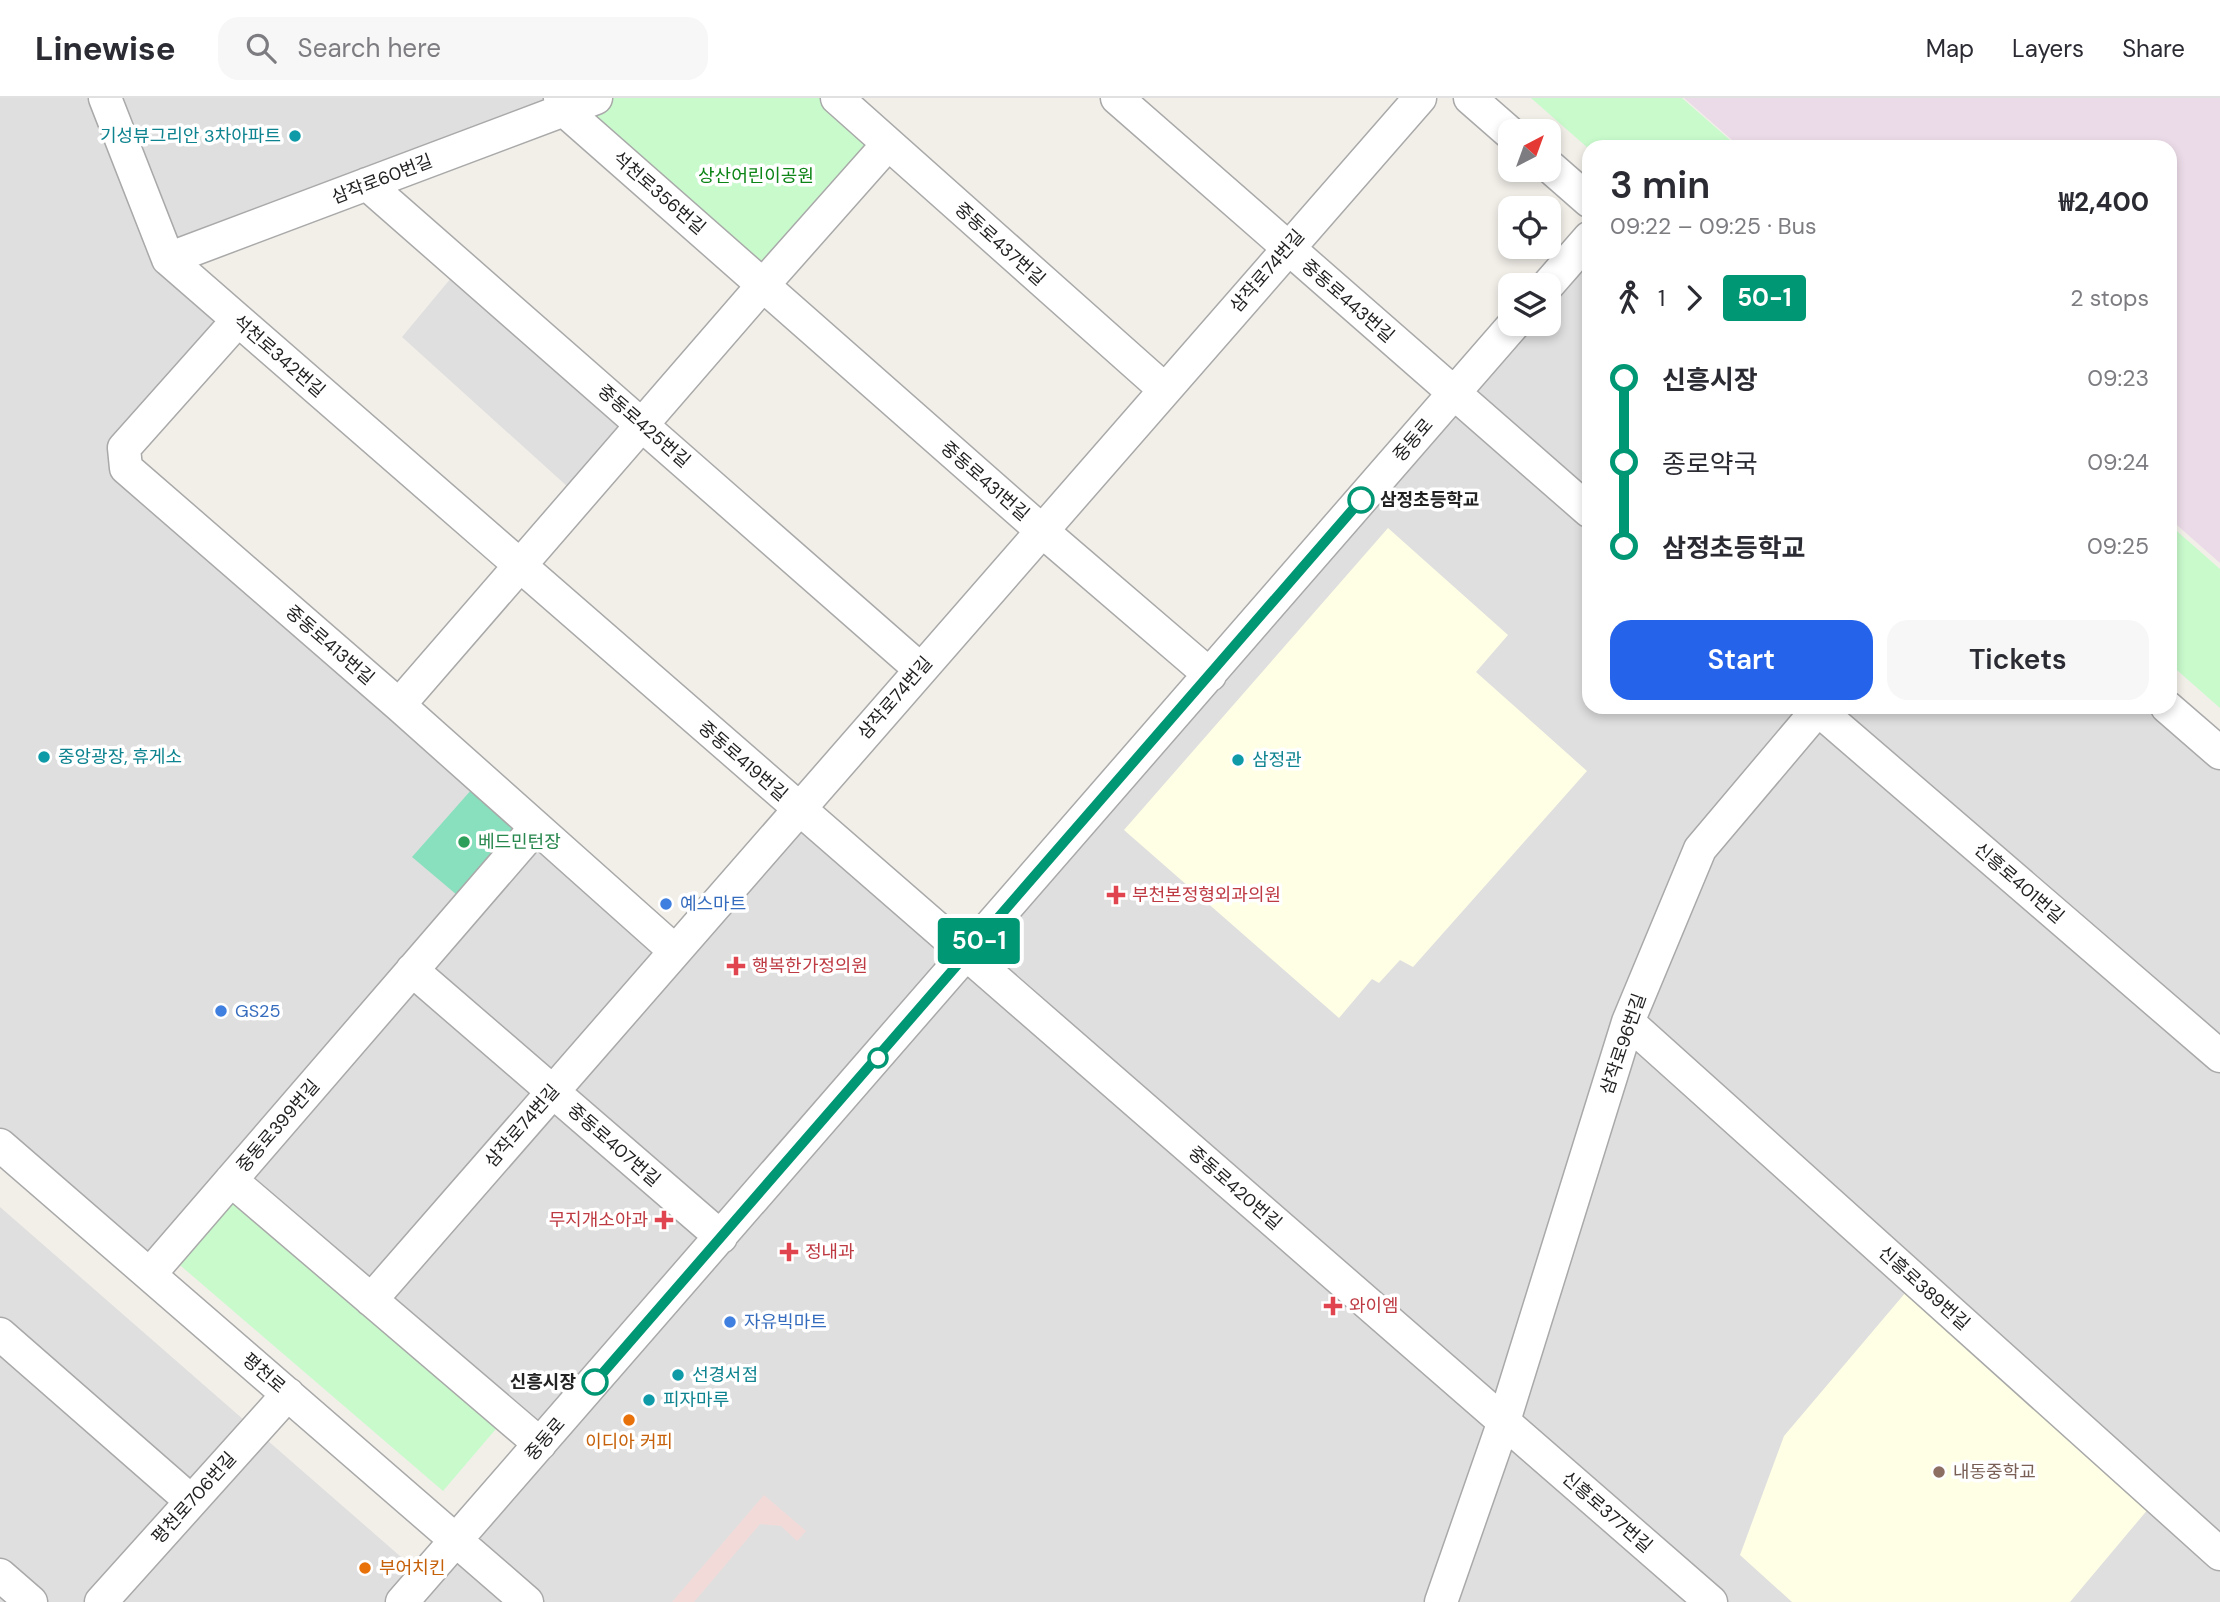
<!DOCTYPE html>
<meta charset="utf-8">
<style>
:root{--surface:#fff;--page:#f7f7f7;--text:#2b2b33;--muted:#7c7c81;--line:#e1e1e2;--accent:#2563eb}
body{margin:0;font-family:"DM Sans","Noto Sans KR",sans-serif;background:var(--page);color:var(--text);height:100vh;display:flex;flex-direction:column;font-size:26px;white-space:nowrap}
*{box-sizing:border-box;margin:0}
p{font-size:23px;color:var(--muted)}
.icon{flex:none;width:38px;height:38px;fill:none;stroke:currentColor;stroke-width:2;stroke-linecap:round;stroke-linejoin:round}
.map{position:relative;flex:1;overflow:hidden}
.side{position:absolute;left:1582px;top:42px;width:595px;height:574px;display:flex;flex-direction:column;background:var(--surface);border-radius:21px;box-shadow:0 4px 10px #0003}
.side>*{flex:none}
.badge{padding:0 14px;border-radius:5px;font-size:24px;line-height:46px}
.needle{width:46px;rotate:41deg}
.tools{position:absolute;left:1498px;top:21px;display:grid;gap:14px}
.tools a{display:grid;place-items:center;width:63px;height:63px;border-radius:14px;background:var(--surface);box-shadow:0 4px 10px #0003;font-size:35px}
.map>.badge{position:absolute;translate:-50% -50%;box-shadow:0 0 0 4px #fff}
.legs{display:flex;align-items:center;gap:10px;height:77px;padding:0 28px;font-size:23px}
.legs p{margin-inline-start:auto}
.overview{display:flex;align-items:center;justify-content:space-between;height:119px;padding:0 28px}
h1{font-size:38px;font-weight:600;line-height:52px}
.button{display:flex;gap:14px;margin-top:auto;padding:14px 28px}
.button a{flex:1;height:80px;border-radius:21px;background:var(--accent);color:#fff;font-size:28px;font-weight:600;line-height:80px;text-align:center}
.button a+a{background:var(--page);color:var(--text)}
ul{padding:0 28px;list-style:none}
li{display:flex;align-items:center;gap:24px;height:84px;font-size:26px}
li i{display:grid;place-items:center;width:10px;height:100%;margin:0 9px;background:currentColor}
li i::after{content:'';width:18px;height:18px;margin:-9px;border:5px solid;border-radius:50%;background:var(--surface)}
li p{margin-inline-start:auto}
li:first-child i{background:linear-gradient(#0000 50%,currentColor 0)}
li:last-child i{background:linear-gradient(currentColor 50%,#0000 0)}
header{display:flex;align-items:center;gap:42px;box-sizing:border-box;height:98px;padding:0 35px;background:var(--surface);border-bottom:2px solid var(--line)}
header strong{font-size:33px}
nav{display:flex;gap:38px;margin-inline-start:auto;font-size:24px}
.search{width:490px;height:63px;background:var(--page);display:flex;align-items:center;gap:18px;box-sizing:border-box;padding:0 24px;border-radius:21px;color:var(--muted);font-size:26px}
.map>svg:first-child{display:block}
.residential{fill:#e0dfdf}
.commercial{fill:#f2dad9}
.industrial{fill:#ebdbe8}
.education{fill:#ffffe5}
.park{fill:#c8facc}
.pitch{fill:#88e0be}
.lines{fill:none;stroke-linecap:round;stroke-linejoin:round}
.minor-casing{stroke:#a9a9a9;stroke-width:35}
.minor{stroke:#fff;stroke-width:32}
.line-1-casing{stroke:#fff;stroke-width:16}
.line-1{stroke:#009775;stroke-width:10}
.culture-dot{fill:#0f9aa8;stroke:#fff;stroke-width:2.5}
.stop-1-dot{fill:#fff;stroke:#009775;stroke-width:3.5}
.leisure-dot{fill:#2e9e5b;stroke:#fff;stroke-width:2.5}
.health-dot{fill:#e0444e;stroke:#fff;stroke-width:2.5}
.shop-dot{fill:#3f7fe0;stroke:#fff;stroke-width:2.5}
.food-dot{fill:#e8710a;stroke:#fff;stroke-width:2.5}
.education-dot{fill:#8d6e63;stroke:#fff;stroke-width:2.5}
.labels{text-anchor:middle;stroke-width:7;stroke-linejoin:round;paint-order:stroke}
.culture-label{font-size:18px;fill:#0d838f;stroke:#fff;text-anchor:start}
.park-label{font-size:18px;fill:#0c8416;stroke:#fff}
.street-label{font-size:18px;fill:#222;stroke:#fff}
.stop-label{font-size:18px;font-weight:bold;fill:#222;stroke:#fff;text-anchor:start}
.leisure-label{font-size:18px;fill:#27864d;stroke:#fff;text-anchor:start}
.health-label{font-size:18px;fill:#be3a42;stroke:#fff;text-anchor:start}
.shop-label{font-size:18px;fill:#366cbe;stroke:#fff;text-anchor:start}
.food-label{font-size:18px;fill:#c56008;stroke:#fff}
.education-label{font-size:18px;fill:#785e54;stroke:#fff;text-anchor:start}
</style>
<header>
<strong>Linewise</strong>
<div class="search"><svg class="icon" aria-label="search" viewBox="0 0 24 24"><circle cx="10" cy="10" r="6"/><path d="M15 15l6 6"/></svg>Search here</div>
<nav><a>Map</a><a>Layers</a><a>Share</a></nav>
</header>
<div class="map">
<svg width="2220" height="1504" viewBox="0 0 2220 1504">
<rect width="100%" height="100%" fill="#f2efe9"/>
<path class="residential" d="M0,0h560l-391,161 69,61 -113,128 549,503 124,-142 168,147 548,-632h35v-39l40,-47v469h578l53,46v849h-2220v-395l424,370 116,-133 -309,-264 -81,94 -150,-128z
M461,168l181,158 -63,73 -177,-160z"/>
<path class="commercial" d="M764,1397l42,36 -9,10 -16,-15 -21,-2 -66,78h-22z"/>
<path class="industrial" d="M1684,0h536v465l-50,-44v-372h-430z"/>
<path class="education" d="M1388,430l120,107 -32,37 111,99 -174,196 -13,-7 -21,23 -7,-4 -33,39 -215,-188z
M1906,1194l243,216 -79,94h-278l-52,-47 44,-119z"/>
<path class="park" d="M596,0h241l51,46 -125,141 -199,-175z
M1531,0h151l56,49 -149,2z
M2170,427l50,44v139l-50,-44z
M231,1082l276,236 -64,75 -276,-237z"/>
<path class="pitch" d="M472,691l43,39 -58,67 -45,-38z"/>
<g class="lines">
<defs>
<path id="minor" d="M105,0l63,161 1543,1343
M560,0l4,12 477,420 169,145
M837,0l327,291
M1117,0l472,413
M1470,0l40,35
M1549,68l40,35
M367,86l553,485
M168,161l428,-161
M1548,187l41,-47
M238,222l-114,128 2,20 273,237 276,246
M399,607l364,-420 125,-141
M1815,609l405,349
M2167,609l53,46
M412,872l309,267
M1628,924l592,532
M0,1047l527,457
M231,1082l309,264
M150,1176l386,-447
M371,1202l1049,-1202
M0,1236l191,167
M0,1477l31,27
M101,1504l187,-208
M402,1504l1112,-1278
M1441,1504l63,-181 124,-399 72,-173 120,-142"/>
</defs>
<use href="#minor" class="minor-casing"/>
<use href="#minor" class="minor"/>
</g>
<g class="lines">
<defs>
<path id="line-1" d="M595,1284l766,-882"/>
</defs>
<use href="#line-1" class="line-1-casing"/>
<use href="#line-1" class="line-1"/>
</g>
<g class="culture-dot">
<circle cx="295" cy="38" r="7"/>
<circle cx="44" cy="659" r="7"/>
<circle cx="1238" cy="662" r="7"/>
<circle cx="678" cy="1277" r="7"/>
<circle cx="649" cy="1302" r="7"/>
</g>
<g class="stop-1-dot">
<circle cx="1361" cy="402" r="12"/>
<circle cx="878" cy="960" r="9"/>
<circle cx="595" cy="1284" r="12"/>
</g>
<circle class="leisure-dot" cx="464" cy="744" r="7"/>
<g class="health-dot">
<path d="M1112.5 786.5h7v7h7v7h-7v7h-7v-7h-7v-7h7z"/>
<path d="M732.5 857.5h7v7h7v7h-7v7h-7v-7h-7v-7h7z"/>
<path d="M660.5 1111.5h7v7h7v7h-7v7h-7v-7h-7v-7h7z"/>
<path d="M785.5 1143.5h7v7h7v7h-7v7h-7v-7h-7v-7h7z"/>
<path d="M1329.5 1197.5h7v7h7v7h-7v7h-7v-7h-7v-7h7z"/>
</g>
<g class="shop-dot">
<circle cx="666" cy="806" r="7"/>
<circle cx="221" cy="913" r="7"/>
<circle cx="730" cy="1224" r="7"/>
</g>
<g class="food-dot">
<circle cx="629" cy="1322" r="7"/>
<circle cx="365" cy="1470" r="7"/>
</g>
<circle class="education-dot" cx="1939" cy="1374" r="7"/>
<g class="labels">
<g class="culture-label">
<text x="281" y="44" text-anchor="end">기성뷰그리안 3차아파트</text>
<text x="58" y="665">중앙광장, 휴게소</text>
<text x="1252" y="668">삼정관</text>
<text x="692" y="1283">선경서점</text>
<text x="663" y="1308">피자마루</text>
</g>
<g class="park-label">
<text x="756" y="84">상산어린이공원</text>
</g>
<g class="street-label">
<text transform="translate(382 81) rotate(-21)" y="6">삼작로60번길</text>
<text transform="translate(659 95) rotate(41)" y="6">석천로356번길</text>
<text transform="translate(1000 146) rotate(42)" y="6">중동로437번길</text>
<text transform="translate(1267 173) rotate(-49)" y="6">삼작로74번길</text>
<text transform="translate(1348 203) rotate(41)" y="6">중동로443번길</text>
<text transform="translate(279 258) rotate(41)" y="6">석천로342번길</text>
<text transform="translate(644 328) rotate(41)" y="6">중동로425번길</text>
<text transform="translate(1413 342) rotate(-49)" y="6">중동로</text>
<text transform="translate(985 383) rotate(41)" y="6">중동로431번길</text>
<text transform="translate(330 547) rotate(41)" y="6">중동로413번길</text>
<text transform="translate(895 600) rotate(-49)" y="6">삼작로74번길</text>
<text transform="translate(743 663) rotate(41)" y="6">중동로419번길</text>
<text transform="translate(2019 785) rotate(41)" y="6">신흥로401번길</text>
<text transform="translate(1623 946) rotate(-71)" y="6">삼작로96번길</text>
<text transform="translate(278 1028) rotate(-49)" y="6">중동로399번길</text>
<text transform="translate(522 1028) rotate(-49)" y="6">삼작로74번길</text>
<text transform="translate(614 1047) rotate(41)" y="6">중동로407번길</text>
<text transform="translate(1235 1090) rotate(41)" y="6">중동로420번길</text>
<text transform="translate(1924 1190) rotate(42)" y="6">신흥로389번길</text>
<text transform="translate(264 1275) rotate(41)" y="6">평천로</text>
<text transform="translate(545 1341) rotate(-49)" y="6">중동로</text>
<text transform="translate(194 1400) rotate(-48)" y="6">평천로706번길</text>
<text transform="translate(1607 1414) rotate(41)" y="6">신흥로377번길</text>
</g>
<g class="stop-label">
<text x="1380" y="408">삼정초등학교</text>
<text x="576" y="1290" text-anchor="end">신흥시장</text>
</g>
<g class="leisure-label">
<text x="478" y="750">베드민턴장</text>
</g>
<g class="health-label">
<text x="1132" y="803">부천본정형외과의원</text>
<text x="752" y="874">행복한가정의원</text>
<text x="648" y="1128" text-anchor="end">무지개소아과</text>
<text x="805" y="1160">정내과</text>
<text x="1349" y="1214">와이엠</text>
</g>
<g class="shop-label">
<text x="680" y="812">예스마트</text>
<text x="235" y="919">GS25</text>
<text x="744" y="1230">자유빅마트</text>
</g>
<g class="food-label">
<text x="629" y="1350">이디아 커피</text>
<text x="379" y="1476" text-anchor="start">부어치킨</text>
</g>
<g class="education-label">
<text x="1953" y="1380">내동중학교</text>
</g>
</g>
</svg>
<div class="tools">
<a><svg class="needle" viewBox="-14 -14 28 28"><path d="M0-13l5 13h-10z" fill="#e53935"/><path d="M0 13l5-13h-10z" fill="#7c7c81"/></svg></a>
<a><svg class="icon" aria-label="locate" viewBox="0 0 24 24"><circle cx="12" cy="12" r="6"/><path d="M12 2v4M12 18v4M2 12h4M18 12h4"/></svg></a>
<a><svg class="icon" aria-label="layers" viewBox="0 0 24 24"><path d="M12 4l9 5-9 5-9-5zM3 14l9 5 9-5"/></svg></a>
</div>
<b class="badge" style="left:979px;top:843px;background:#009775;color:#fff">50-1</b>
<section class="side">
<div class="overview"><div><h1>3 min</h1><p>09:22 – 09:25 · Bus</p></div><b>₩2,400</b></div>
<div class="legs"><svg class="icon" aria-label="walk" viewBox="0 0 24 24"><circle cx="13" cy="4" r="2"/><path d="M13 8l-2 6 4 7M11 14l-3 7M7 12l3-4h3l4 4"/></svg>1<svg class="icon" aria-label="forward" viewBox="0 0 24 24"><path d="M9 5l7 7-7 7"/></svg><b class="badge" style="background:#009775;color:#fff">50-1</b><p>2 stops</p></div>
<ul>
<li><i style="color:#009775"></i><b>신흥시장</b><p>09:23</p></li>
<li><i style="color:#009775"></i><span>종로약국</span><p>09:24</p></li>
<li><i style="color:#009775"></i><b>삼정초등학교</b><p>09:25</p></li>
</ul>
<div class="button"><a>Start</a><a>Tickets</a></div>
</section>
</div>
